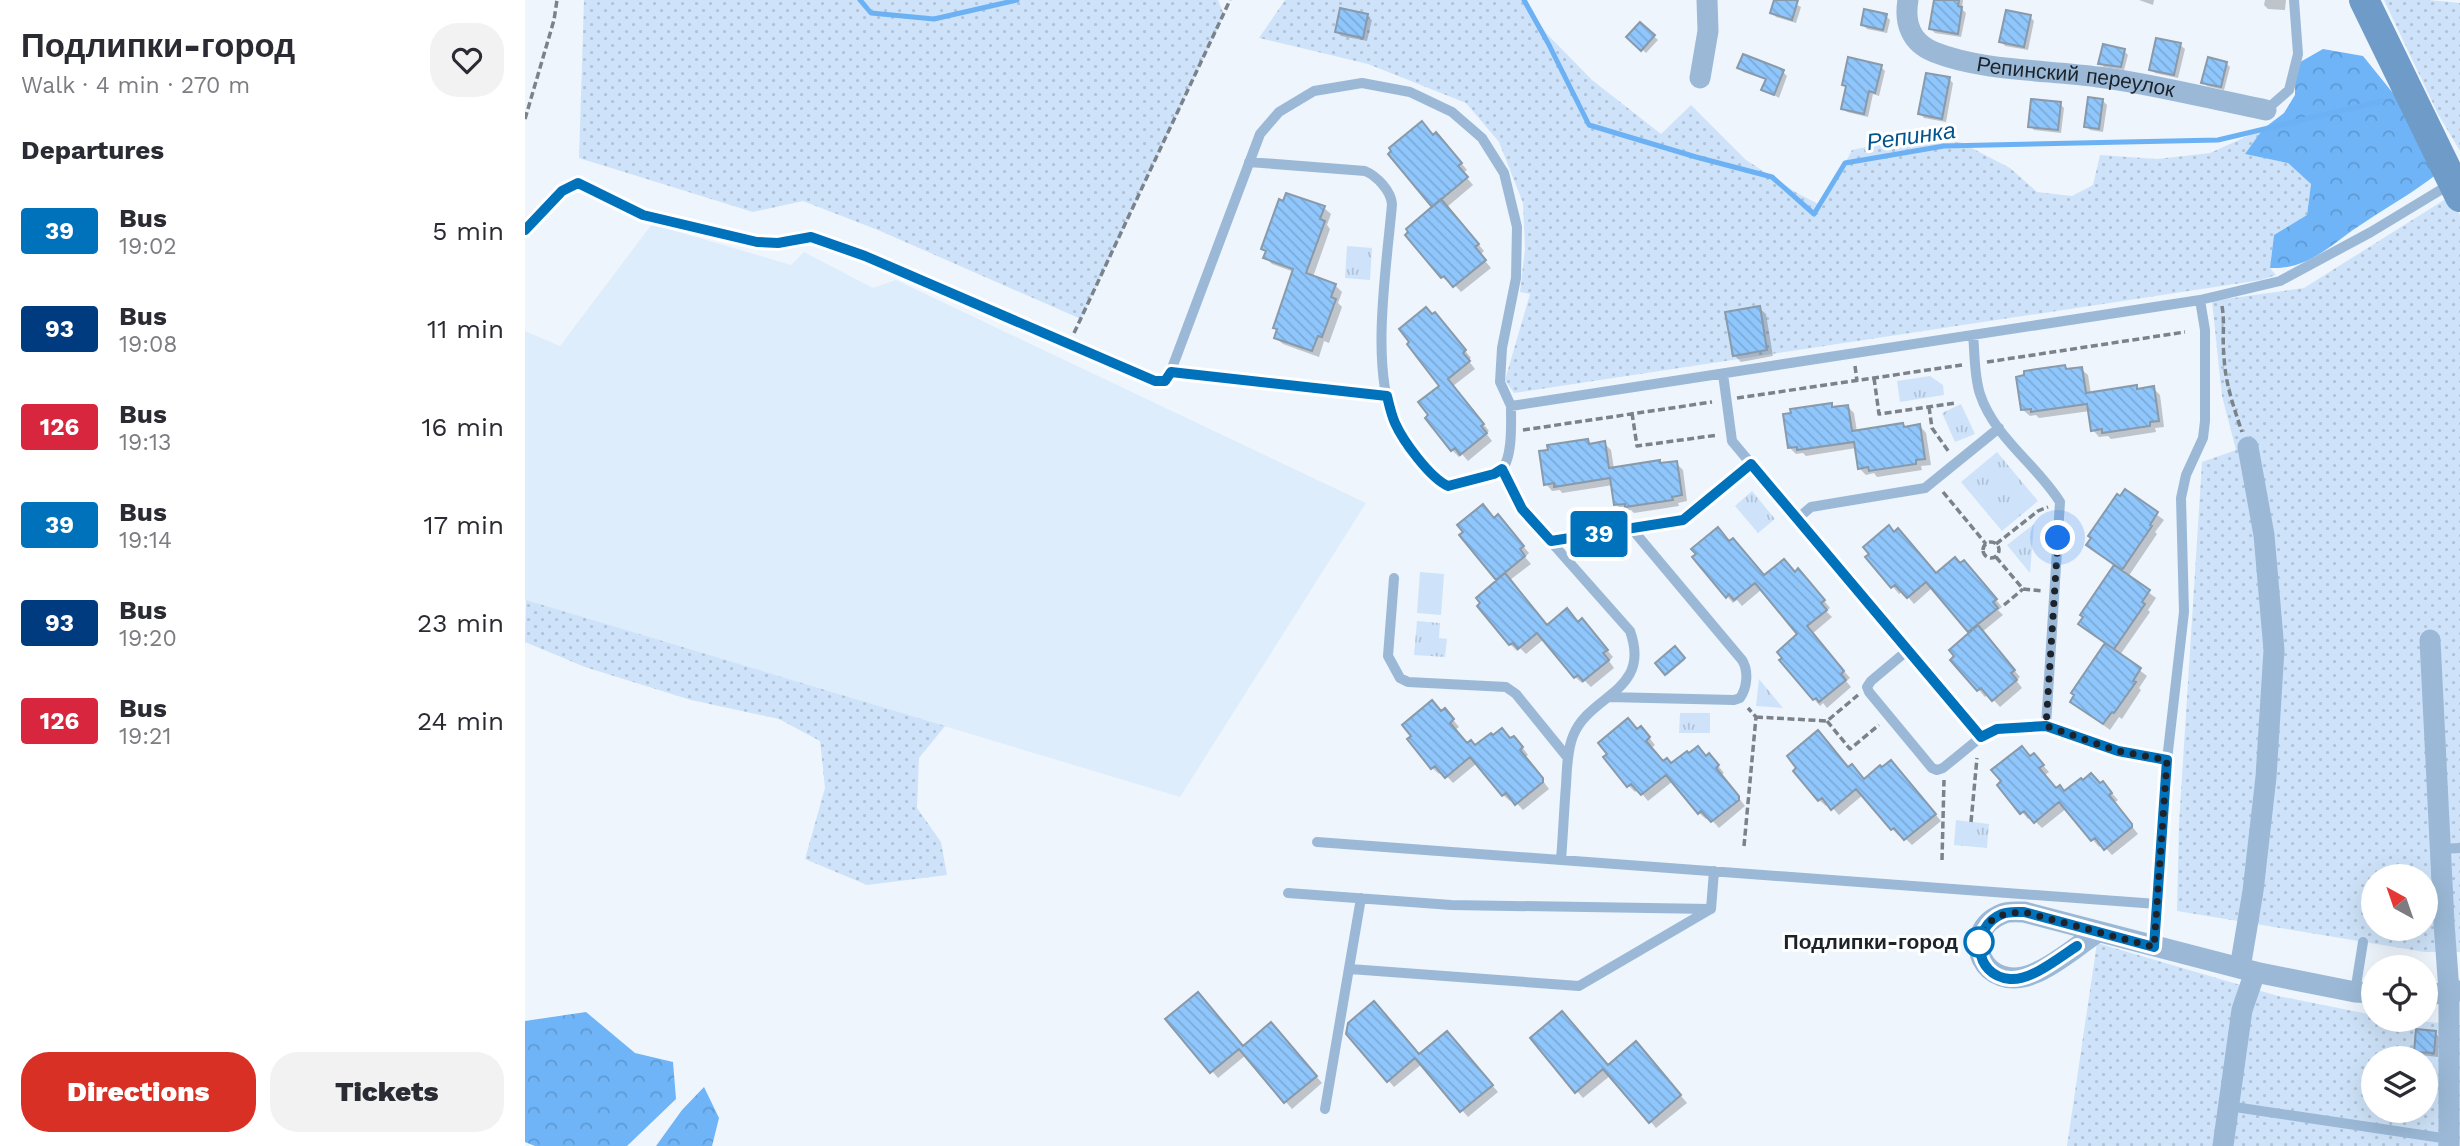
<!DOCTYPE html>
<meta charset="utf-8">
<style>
:root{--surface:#fff;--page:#f2f2f3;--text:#2b2b33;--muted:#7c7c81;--accent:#d93025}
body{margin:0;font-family:"Work Sans",sans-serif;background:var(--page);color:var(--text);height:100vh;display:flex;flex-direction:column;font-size:26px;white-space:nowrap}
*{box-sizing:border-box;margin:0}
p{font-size:23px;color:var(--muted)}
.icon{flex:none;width:38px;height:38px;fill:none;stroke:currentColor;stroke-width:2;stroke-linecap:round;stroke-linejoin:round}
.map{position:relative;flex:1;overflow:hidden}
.drawer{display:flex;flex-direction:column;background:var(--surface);width:525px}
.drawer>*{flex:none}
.badge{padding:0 14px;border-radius:5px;font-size:24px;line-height:46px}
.needle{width:46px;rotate:320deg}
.buttons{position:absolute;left:1836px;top:864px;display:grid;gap:14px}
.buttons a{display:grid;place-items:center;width:77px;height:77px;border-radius:50%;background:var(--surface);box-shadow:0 7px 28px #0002;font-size:35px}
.you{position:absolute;width:35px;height:35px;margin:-18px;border:5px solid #fff;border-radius:50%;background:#1a73e8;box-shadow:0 0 0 10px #1a73e833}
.map>.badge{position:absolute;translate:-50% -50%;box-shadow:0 0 0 4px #fff}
h2{padding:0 21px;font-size:26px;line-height:63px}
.round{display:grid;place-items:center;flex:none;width:74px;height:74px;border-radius:28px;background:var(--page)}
.head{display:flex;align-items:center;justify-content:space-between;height:119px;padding:0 21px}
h1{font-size:33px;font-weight:800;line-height:52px}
.cta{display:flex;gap:14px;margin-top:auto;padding:14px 21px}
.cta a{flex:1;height:80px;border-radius:28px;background:var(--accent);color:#fff;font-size:28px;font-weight:800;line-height:80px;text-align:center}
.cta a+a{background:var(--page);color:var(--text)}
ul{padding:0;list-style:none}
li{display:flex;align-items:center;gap:21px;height:98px;padding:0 21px}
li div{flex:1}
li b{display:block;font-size:26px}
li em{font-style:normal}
li .badge{min-width:77px;font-weight:700;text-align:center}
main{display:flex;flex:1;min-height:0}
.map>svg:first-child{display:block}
.built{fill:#deedfb}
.grass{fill:url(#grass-dots);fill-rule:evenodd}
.forest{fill:url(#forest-crowns)}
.park{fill:url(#park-tufts)}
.pitch{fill:#cee3f9}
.shadow{fill:#0003}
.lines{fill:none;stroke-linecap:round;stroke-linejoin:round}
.stream{stroke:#6cb1f4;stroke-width:5}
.building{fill:url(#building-back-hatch);stroke:#899aab;stroke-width:2}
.path{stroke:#7b8289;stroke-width:3.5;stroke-dasharray:7 3.5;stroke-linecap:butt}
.lane{stroke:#9bb9d7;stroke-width:10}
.street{stroke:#9bb9d7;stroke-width:21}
.secondary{stroke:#6e9bc7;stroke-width:30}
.line-casing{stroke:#fff;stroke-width:16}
.line{stroke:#0072bc;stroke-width:10}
.walk{stroke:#1c232a;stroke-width:7;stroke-dasharray:0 12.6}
.stop-dot{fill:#fff;stroke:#0072bc;stroke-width:3.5}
.labels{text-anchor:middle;stroke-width:6;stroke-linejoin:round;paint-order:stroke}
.street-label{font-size:21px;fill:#1c232a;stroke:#fff}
.stop-label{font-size:21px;font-weight:bold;fill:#1c232a;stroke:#fff;text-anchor:end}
.water-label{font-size:23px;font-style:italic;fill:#005490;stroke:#fff}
</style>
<main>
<section class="drawer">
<div class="head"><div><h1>Подлипки-город</h1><p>Walk · 4 min · 270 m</p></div><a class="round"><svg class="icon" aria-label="heart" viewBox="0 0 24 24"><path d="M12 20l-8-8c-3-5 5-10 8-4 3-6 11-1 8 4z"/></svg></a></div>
<h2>Departures</h2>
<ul>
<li><span class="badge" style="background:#0072bc;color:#fff">39</span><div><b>Bus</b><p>19:02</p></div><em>5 min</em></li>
<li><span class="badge" style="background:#003b80;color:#fff">93</span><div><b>Bus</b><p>19:08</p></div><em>11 min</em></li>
<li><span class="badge" style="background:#d7263d;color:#fff">126</span><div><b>Bus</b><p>19:13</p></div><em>16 min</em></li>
<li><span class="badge" style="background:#0072bc;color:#fff">39</span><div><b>Bus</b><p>19:14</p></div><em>17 min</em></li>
<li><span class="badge" style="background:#003b80;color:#fff">93</span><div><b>Bus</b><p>19:20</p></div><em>23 min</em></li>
<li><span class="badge" style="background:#d7263d;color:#fff">126</span><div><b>Bus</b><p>19:21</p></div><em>24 min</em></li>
</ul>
<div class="cta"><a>Directions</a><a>Tickets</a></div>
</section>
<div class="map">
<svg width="1935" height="1146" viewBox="0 0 1935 1146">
<defs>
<pattern id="grass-dots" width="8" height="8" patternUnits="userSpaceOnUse" patternTransform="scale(1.75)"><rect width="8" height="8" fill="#cee3f9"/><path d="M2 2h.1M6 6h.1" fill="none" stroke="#b0c2d6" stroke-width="1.8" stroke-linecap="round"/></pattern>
<pattern id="forest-crowns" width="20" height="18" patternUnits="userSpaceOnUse" patternTransform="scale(1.75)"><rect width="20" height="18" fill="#6eb4f7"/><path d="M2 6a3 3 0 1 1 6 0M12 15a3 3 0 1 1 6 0" fill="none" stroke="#5f9ad4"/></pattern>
<pattern id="park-tufts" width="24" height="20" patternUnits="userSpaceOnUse" patternTransform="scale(1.75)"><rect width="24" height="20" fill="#cee3f9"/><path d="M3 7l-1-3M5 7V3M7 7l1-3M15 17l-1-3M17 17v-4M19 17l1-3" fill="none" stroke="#b0c2d6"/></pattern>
<pattern id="building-back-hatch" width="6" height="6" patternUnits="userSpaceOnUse" patternTransform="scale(1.75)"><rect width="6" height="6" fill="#8fc6fc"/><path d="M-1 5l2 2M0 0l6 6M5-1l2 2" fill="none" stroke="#7baad8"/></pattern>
</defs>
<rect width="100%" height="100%" fill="#eef5fd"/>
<path class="built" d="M127,224l139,41 13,-13 69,36 23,-8 470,223 -186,294 -655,-197v-269l35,15z"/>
<path class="grass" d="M59,0h634l6,15 -143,304 -203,-89 -75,-29 -50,11 -174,-54z
M760,0h238l24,34 45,46 69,54 30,-29 55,55 51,33 25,13 30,-56 53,-11 18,6 37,-3 50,26 27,24 35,4 21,-11 7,-30 57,4 53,-6 53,-24 -17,25 42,9 23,21 -4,31 -33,20 -4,33 6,7 -15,5 -747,113 -9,-13 25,-86 -10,-2 5,-43 -2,-46 -24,-61 -33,-39 -98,-39 -109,-26z
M1859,0h45l31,3v148l-22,-37z
M1927,195l8,21v736h-35l-248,-41 2,-87 23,-362 34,-12 -14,-54 -10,-95 92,-13zM1848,877h52v52h-52z
M1,600l419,126 -26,32 -2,50 24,34 6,33 -80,10 -62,-26 20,-71 -5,-47 -41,-22 -88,-19 -106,-33 -60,-25z
M1572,943l181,53 95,19v5h36l51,5v121h-393zM1848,1059h52v52h-52z"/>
<path class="forest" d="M1798,49l40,7 46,57 28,61c-23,18 -48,32 -72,48 -32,20 -55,48 -95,46l4,-33 33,-20 4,-31 -23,-21 -43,-9 18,-25 21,-16 11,-18v-30z
M61,1012l49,41 38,9 3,37 -49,47h-92l-10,-4v-121z
M179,1087l15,31 -7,28h-56l26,-36z"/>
<path class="park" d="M822,246l25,2 -2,32 -25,-2z
M1405,376l13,9 1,10 -44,7 -3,-21z
M1436,404l14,30 -20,8 -13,-29z
M1472,452l41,49 -36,30 -41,-49z
M1227,491l23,28 -17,14 -23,-27z
M1509,524l-4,49 -23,-28z
M892,621l23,2 -1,15 8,1 -2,18 -31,-2z
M1234,679l24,29 -27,-2z
M1155,713h30v20h-31z
M1431,820l33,4 -2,24 -33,-3z"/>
<path class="pitch" d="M895,572l24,2 -3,41 -24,-2z"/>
<path class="shadow" d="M1250,0h13l13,7 -5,16 -20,-6 -4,-4z
M1411,0h27l-1,9 4,4 -5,24 -26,-4 -4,-4z
M1614,0h15l-1,5z
M1740,0h21l-1,10 -17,-1 -4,-4z
M842,16l5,4 -5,21 -26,-5 -4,-4z
M1361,16l4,4 -3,13 -20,-4 -4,-4z
M1505,17l4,4 -6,29 -23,-4 -4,-5z
M1115,24l18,16 -12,13 -17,-16z
M1655,45l5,4 -7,29 -23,-5 -4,-4z
M1599,51l4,4 -4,15 -20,-3 -4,-4z
M1701,63l4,4 -6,23 -17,-4 -4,-4z
M1214,67l44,5 4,4 -8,22 -15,-9 3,-9 -24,-8z
M1356,67l4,4 -6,25 -6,-2 -5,23 -21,-5 -4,-4 4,-20 -3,-3z
M1424,79l4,4 -7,39 -22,-4 -4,-5z
M1578,101l4,4 -4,27 -13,-2 -4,-4z
M1535,104l4,4 -3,25 -27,-3 -4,-4z
M908,136l9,4 25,30 -4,3 10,12 -26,22 37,44 -4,4 11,13 -30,24 -10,-11 -2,2 -7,-6 -7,-70z
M799,208l7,6 -4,11 3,4 -17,48 22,8 7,7 -4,11 4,4 -13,36 -5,-2 -5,16 -36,-13 -7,-6 3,-7 -4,-4 19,-55 -22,-8 -7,-7 2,-4 -4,-4z
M1234,308l7,6 7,42 -32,6 -7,-7z
M908,316l8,5 30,37 -3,2 7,9 -22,17 36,45 -3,2 6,8 -24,20 -6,-7 -3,3 -7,-7 -25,-32 14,-32z
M1540,366l4,4 12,-1 7,6 3,19 45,-7 3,3 14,-2 7,7 4,32 -9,1 1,4 -45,7 -3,-3 -9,1 -6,-7 -3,-19 -51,7 -3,-3 -6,1 -7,-6z
M1306,405l4,4 13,-2 6,6 3,19 46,-7 3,3 14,-2 6,7 5,32 -10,1 1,4 -45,7 -3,-4 -8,2 -7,-7 -3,-20 -50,8 -3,-3 -7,1 -7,-7z
M1063,441l4,4 12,-2 7,7 3,19 45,-7 3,3 14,-2 7,7 4,31 -9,2 1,3 -45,7 -3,-3 -8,1 -7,-7 -3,-19 -51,8 -2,-3 -8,1 -6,-7z
M1600,491l39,29 -9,12 2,2 -29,43 28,21 -8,12 2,2 -30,43 27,21 -8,12 2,2 -19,29 -3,-2 -9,13 -38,-28 4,-7 -2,-2 33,-49 -27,-20 5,-7 -3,-2 34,-49 -27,-21z
M969,519l10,4 25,30 -4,4 6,7 -21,16 37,46 31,-3 10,4 25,30 -4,4 5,7 -23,19 -6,-6 -3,2 -7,-6 -31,-38 -18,15 -6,-6 -3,3 -7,-7 -11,-63 -37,-45z
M1205,542l35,35 30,-4 10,4 25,31 -4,3 6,6 -20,17 38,44 -4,3 5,6 -24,21 -4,-5 -3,3 -6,-7 -14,-64 -38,-46 -20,17 -5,-6 -4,3 -6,-7z
M1343,557l68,18 25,-10 9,4 32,38 -4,3 5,5 -21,17 38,45 -4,3 6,8 -22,19 -12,-13 -3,3 -32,-37 18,-27 -38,-46 -19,17 -11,-13 -4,3z
M1150,649l10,11 -18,15 -10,-12z
M917,713l9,4 8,10 -4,3 12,15 9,2 35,-7 9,4 8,11 -3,2 24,32 -26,21 -10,-11 -3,2 -7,-6 -26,-32 -24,20 -11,-12 -3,3 -7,-6z
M1112,731l10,4 8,10 -4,3 12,15 9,2 35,-7 8,4 9,11 -3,2 24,31 -26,22 -10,-11 -3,2 -7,-6 -26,-32 -25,20 -10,-12 -3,3 -7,-7z
M1506,758l9,4 9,10 -4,3 12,15 8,3 35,-8 9,5 9,10 -4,3 24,31 -26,21 -10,-11 -3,3 -6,-7 -26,-32 -25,20 -11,-11 -3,2 -29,-34z
M1324,769l16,11 33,-11 43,52 -29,24 -11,-11 -2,2 -7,-7 -28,-35 -25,21 -10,-11 -3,2 -7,-6z
M643,1019l76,28 34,-16 44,52 -30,26 -46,-54 -28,23z
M823,1033l72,23 34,-16 44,52 -30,25 -46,-53 -28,23z
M1910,1033l4,4 -1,20 -18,-2 -4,-4z
M1007,1039l76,28 35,-17 44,53 -31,25 -45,-53 -28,23z"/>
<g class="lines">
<path class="stream" d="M335,0l11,13 63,6 83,-19
M999,0l24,43 41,82 107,32 76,20 42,37 31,-51 99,-17 274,-6 164,-39"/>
</g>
<path class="building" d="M1249,0h24l-6,20 -22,-7z
M1409,0h25l-1,6 4,1 -4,27 -29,-5z
M815,8l28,6 -5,24 -28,-6z
M1339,9l23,5 -4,16 -22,-5z
M1481,10l25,5 -7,32 -25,-5z
M1115,22l15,13 -14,16 -15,-14z
M1631,38l25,5 -7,32 -25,-5z
M1578,44l22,5 -4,18 -23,-3z
M1218,54l41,16 -10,25 -13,-5 5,-11 -29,-11z
M1323,57l34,8 -7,28 -6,-2 -5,23 -23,-5 5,-23 -4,-1z
M1683,57l19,5 -6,25 -20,-4z
M1401,73l24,4 -8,42 -24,-5z
M1563,97l15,2 -4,30 -15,-2z
M1506,99l30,3 -3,28 -30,-3z
M897,121l11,14 3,-3 26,31 -4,3 10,11 -36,30 -44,-53 3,-3 -2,-3z
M761,193l39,13 -5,13 5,2 -19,52 30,11 -5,13 5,2 -14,38 -4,-1 -6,15 -38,-13 3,-9 -4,-1 20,-59 -30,-11 3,-7 -5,-2 18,-50 4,2z
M916,199l38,45 -4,3 11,13 -33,27 -9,-11 -3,2 -36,-43 3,-3 -2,-3z
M1235,306l7,44 -34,6 -8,-44z
M901,307l6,7 3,-2 31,38 -3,3 7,8 -22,18 36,45 -3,2 6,7 -27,22 -5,-7 -4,3 -26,-33 3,-3 -10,-13 21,-16 -32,-42 2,-2 -10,-13z
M1540,365l1,4 16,-2 4,26 51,-8v4l17,-3 5,35 -9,1v4l-48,7v-4l-11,2 -4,-27 -56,8v-3l-10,1 -5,-33 8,-2v-4z
M1307,403v4l16,-2 4,26 51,-8 1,4 16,-3 5,35 -9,1v4l-47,7 -1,-4 -10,2 -4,-27 -57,8v-3l-9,1 -5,-34 8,-1 -1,-4z
M1063,439l1,5 16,-3 4,27 51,-8v3l17,-2 5,34 -10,2 1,3 -48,7v-3l-11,1 -4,-27 -56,9v-4l-10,2 -5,-34 9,-1 -1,-5z
M1600,489l33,23 -8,13 2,1 -30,44 -36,-25 5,-7 -3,-2 29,-42 3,2z
M958,504l11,14 4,-4 26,32 -4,3 5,7 -29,24 -37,-45 4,-3 -6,-7z
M1364,525l5,7 4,-4 38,45 19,-16 5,6 4,-3 33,39 -4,3 5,6 -30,24 -42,-50 -19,16 -12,-13 -4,3 -26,-31 4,-3 -6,-7z
M1193,527l11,14 4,-3 31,37 20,-16 11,13 3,-4 27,32 -4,3 6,7 -20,16 37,45 -3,3 5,6 -27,22 -3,-4 -3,2 -34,-40 3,-2 -5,-6 20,-18 -42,-51 -21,17 -5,-6 -3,4 -34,-41 4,-3 -5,-5z
M1589,565l36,25 -8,12 3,2 -31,45 -36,-25 5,-7 -3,-2z
M980,573l42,52 20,-17 11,14 4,-4 26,32 -5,3 6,7 -26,21 -5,-6 -4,3 -37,-45 -19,16 -5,-6 -4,2 -32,-39 3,-3 -4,-5z
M1453,625l37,45 -4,3 6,7 -25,21 -11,-13 -4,3 -27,-31 4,-4 -5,-6z
M1580,643l36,25 -8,13 3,1 -22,31 -2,-1 -9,12 -33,-22 4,-7 -3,-2z
M1150,646l10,12 -20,17 -10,-12z
M907,700l9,11 4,-3 9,11 -4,4 17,20 4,-3 4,5 16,-12 2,2 9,-7 8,10 4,-2 9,11 -3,3 23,28v4l-28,23 -9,-12 -4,3 -32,-39 -25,21 -10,-12 -4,3 -24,-30 4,-3 -9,-11z
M1103,718l9,11 4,-3 9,11 -4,4 17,20 4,-3 4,5 16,-12 2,2 9,-7 8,10 3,-3 10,12 -3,3 23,28v4l-28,22 -10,-11 -3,3 -32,-39 -25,20 -10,-11 -4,3 -24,-30 4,-3 -9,-11z
M1293,730l30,37 4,-3 12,15 16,-14 2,2 9,-7 45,54 -32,26 -10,-12 -3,2 -35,-41 -25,21 -9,-12 -4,3 -25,-30 3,-3 -9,-12z
M1497,746l8,10 4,-3 10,12 -5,3 17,20 4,-3 4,6 17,-13 2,2 8,-7 9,10 3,-2 9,12 -3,2 23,29v3l-28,23 -9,-12 -4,3 -32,-39 -25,21 -10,-12 -4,3 -23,-29 4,-4 -10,-11z
M673,992l45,54 28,-24 46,54 -33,27 -45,-54 -29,24 -45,-54z
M849,1001l45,53 28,-23 46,54 -33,27 -45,-54 -28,24 -41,-48 2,-11z
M1037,1011l46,54 28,-24 45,54 -32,28 -46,-54 -28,24 -45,-55z
M1891,1029l20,2 -2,22 -20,-1z"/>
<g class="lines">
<path class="path" d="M0,119l29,-99 3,-20
M1697,306c3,17 0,33 2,50 1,27 10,52 18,76
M549,333l156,-333
M1462,362l198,-30
M1330,366l2,15
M1349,378l5,36 76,-11
M1212,398l225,-33
M1404,407l3,21 17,24
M1107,413l5,33 81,-11
M998,430l189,-28
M1418,492l43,52
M1458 550a8 8 0 1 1 16 0a8 8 0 1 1-16 0Z
M1471,544l42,-33 10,-4
M1471,557l27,32 19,2
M1479,605l19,-16
M1231,717l71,4 31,-26
M1302,721l23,28 29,-24
M1446,822l6,-64
M1219,846l12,-129 -8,-9
M1417,860l2,-80"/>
<path class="lane" d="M1741,110l23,-20 9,-36 -4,-54
M724,162l116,9c12,5 26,20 27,33 -5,60 -22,162 2,217 6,13 16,24 24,35 9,12 17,24 30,30 12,-2 44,-8 53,-16 12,-11 10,-48 10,-64
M0,230l37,-39 16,-8 66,32 113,27 21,1 33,-6 54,19 295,126 9,-6 91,-242 19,-22 35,-21 48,-8 48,9 42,20 30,26 22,35 13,54 -1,51 -14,70 -2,34 11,24 689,-106 80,-19 91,-49 81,-49
M1448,335c2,19 1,41 7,59 14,43 57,71 80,108l-14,224 72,25 49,9
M646,372l216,24
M1198,374l9,67 65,78 14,-12 114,-19 74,-60
M977,469l20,40 108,122c22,61 -41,63 -57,105 -6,15 -6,33 -7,49 -2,25 -3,50 -5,75
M1272,519l184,218 16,-8 49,-3
M1026,541l132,-22 68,-54
M869,578l-6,78 12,22 8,4 98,5 10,7 52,64
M1383,650l-37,31 -4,6 2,5 63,76 5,2 6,-2 38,-31
M1083,697l126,3 6,-2c7,-10 9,-27 2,-38l-110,-131
M792,842l840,62
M1916,849l19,-1
M763,893l163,12 260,4 3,-38
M1629,947l13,-187 17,-148 -3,-114 5,-23 17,-37 2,-17v-91l-5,-30
M825,969l229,17 130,-76
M1830,992l8,-50
M1703,1106l221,33
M800,1109l36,-211"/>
<g class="street">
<path id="s1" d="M1383,0c-4,23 3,43 26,52 47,19 113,18 164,25 56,7 112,22 168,33"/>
<path d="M1175,78l8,-47 -1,-31"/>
<path d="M1905,640l14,283 5,68v155"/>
<path d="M1573,932c-20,13 -41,32 -63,41 -52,23 -78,-41 -33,-59 6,-3 15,-2 22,-2l231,60 100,20 18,1"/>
<path d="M1715,968l13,-77 13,-114 8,-127 -10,-115 -16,-88"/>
<path d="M1900,995l35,-4"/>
<path d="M1698,1146l19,-136 13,-38"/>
</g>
<path class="secondary" d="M1839,0l96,197"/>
</g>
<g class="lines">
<defs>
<path id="line" d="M0,230l37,-39 16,-8 65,32 114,27 21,1 33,-6 54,19 290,125h10l6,-9 216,24c2,8 4,18 8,27 8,18 35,55 53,63l46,-12 8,-5 20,40 29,32 132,-21 68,-56 230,273 16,-8 49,-3 72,25 49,9 -13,187 -130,-35c-7,0 -16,-1 -22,2 -32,13 -29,62 8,65 21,2 50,-22 67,-33"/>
</defs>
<use href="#line" class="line-casing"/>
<use href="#line" class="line"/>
<path class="walk" d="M1454,942c9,-26 19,-28 45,-30l130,35 13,-187 -49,-9 -72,-25 12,-188"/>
</g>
<circle class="stop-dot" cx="1454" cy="942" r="14"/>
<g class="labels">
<g class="street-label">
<text dy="7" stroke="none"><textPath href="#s1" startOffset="208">Репинский переулок</textPath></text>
</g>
<g class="stop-label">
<text x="1433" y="949">Подлипки-город</text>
</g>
<g class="water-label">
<text transform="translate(1386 136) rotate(-8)" y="8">Репинка</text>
</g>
</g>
</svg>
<div class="buttons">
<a><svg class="needle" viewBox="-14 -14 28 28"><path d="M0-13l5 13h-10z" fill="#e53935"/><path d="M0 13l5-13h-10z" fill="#7c7c81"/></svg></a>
<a><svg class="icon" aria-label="locate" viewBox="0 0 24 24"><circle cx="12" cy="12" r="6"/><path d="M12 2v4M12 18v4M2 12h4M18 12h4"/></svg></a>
<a><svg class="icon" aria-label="layers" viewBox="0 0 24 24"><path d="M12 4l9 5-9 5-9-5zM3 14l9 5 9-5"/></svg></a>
</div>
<div class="you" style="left:1533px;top:538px"></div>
<b class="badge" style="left:1074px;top:534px;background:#0072bc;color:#fff">39</b>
</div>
</main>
